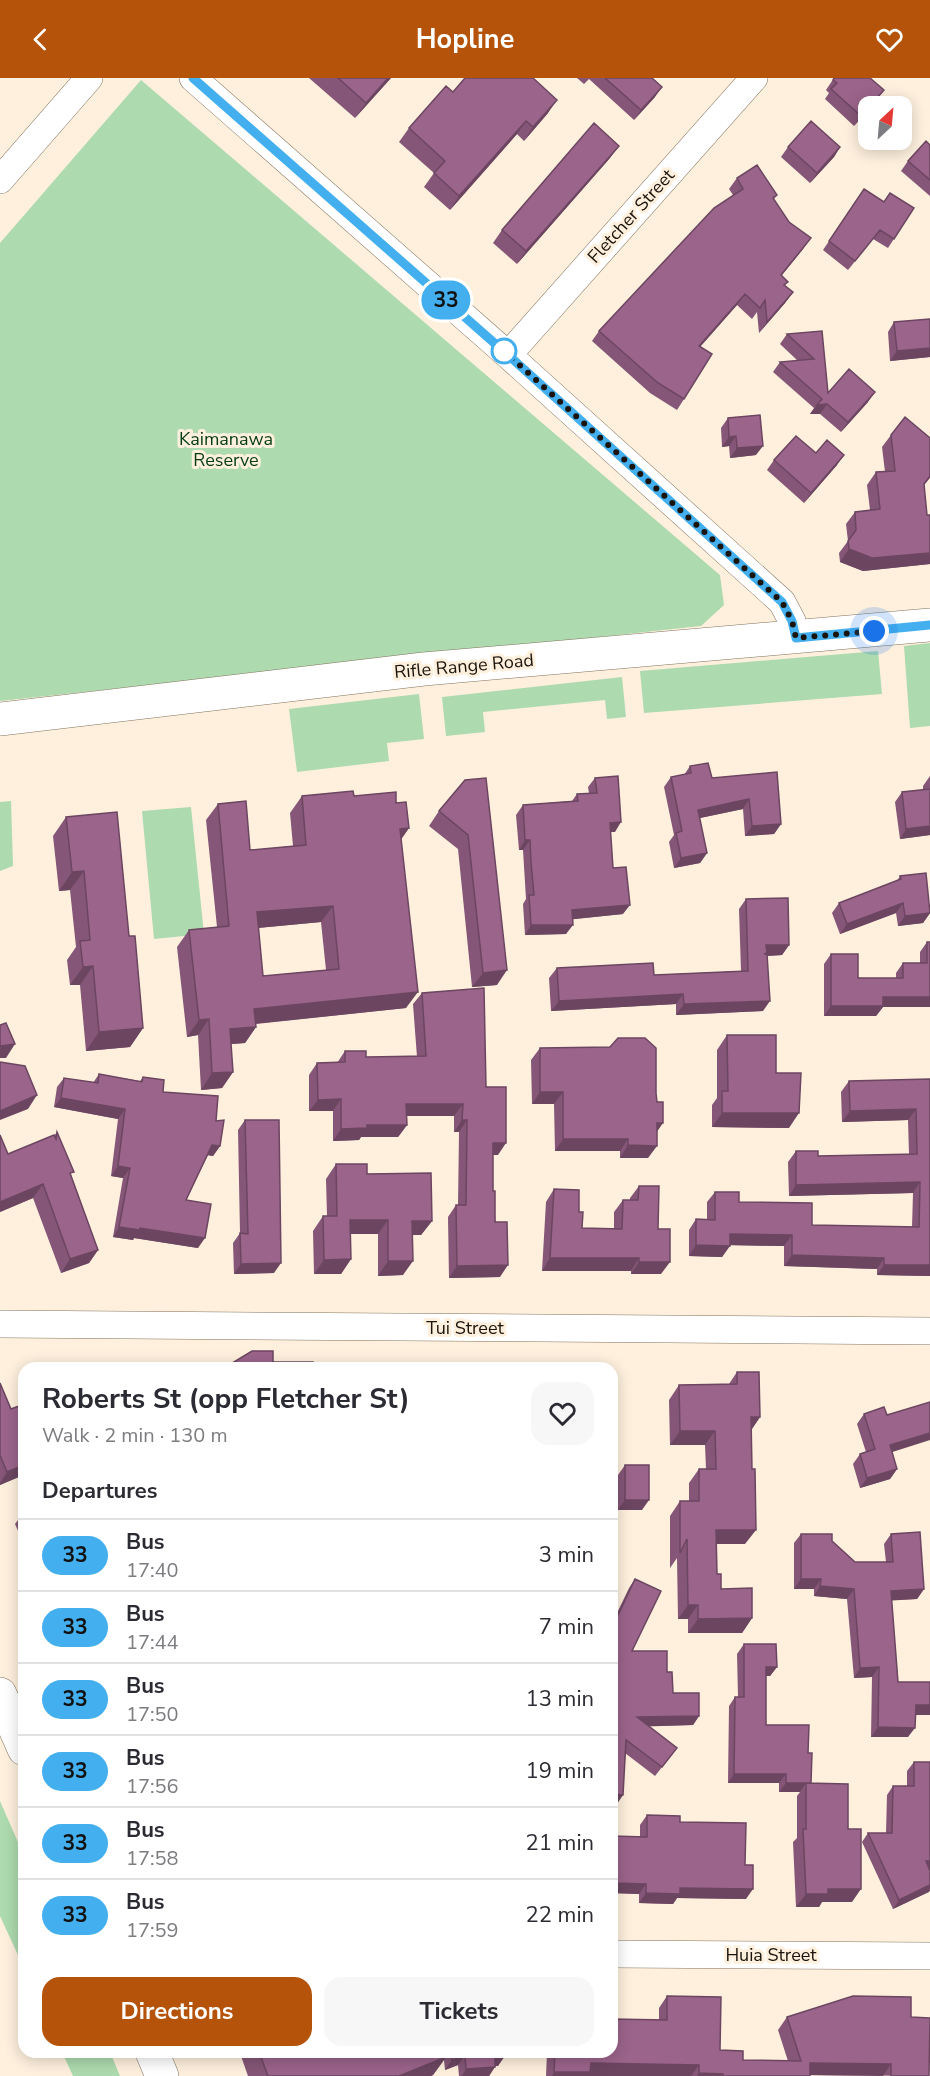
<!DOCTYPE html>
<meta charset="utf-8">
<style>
:root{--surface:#fff;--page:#f7f7f7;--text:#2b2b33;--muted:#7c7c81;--line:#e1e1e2;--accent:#b45309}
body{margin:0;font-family:"Nunito Sans",sans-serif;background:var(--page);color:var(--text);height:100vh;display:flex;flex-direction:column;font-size:22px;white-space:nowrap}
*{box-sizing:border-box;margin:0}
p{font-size:20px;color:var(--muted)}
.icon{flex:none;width:33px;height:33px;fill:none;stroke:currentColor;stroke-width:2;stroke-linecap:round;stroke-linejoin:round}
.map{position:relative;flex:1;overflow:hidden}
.side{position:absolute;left:18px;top:1284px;width:600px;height:696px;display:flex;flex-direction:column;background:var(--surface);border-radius:18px;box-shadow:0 3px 15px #0003}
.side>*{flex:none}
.badge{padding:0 12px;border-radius:20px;font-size:21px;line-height:39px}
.needle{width:39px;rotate:26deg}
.fabs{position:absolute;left:858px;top:18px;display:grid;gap:12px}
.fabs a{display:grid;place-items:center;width:54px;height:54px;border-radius:12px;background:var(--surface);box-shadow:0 3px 15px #0003;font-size:30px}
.you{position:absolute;width:30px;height:30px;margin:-15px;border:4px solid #fff;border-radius:50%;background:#1a73e8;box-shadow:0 0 0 9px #1a73e833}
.map>.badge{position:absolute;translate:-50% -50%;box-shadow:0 0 0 3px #fff}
h2{padding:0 24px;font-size:22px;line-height:54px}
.round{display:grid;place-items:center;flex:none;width:63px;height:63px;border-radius:18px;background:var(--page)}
.head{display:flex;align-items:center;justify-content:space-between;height:102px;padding:0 24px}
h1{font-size:28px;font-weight:700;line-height:45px}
.button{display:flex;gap:12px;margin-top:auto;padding:12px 24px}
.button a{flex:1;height:69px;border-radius:18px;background:var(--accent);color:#fff;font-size:24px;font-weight:700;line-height:69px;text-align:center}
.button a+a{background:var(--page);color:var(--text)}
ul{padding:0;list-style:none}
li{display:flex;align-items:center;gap:18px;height:72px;padding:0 24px;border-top:2px solid var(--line)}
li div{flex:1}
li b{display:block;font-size:22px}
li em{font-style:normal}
li .badge{min-width:66px;font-weight:700;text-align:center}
header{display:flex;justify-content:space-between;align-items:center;height:78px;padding:0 24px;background:var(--accent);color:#fff;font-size:27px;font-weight:700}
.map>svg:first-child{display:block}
.green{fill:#addaae}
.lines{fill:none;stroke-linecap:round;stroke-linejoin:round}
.street-casing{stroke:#83735e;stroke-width:28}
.secondary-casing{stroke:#83735e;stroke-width:34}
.street{stroke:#fff;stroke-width:27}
.secondary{stroke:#fff;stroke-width:33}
.wall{fill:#855677;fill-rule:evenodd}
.shaded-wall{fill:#6c4661}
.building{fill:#9b648a;stroke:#6c4661;stroke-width:1.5;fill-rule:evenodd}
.line-casing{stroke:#fff;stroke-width:14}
.line{stroke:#44afee;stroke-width:9}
.walk{stroke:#1a140c;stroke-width:6;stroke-dasharray:0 10.8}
.stop-dot{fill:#fff;stroke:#44afee;stroke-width:3}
.labels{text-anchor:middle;stroke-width:6;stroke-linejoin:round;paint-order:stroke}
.street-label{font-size:18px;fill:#1a140c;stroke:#fef0dd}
.park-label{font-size:18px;fill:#043d0f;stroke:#fef0dd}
</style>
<header><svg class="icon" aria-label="back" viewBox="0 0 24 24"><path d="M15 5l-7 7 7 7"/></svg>Hopline<svg class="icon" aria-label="heart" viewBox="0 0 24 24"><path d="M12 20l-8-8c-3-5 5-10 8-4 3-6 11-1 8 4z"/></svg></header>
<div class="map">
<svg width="930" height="1998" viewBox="0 0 930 1998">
<rect width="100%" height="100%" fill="#fef0dd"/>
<path class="green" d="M141,2l579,495 4,30 -23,21 -701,75v-458z
M930,565v83l-20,2 -6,-82z
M878,573l4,43 -238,19 -4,-42z
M622,599l4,40 -19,2 -2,-19 -122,12 2,20 -39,4 -4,-39z
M419,616l5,45 -37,4 2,18 -92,11 -8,-63z
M11,723l2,65 -13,5v-69z
M191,729l13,127 -50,5 -12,-128z
M0,1723l24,55v112l-24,-52z
M62,1974h48l10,24h-47z"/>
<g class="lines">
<defs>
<path id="street" d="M193,0l315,277 274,247 10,19 4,17
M0,102l89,-102
M508,277l246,-277
M0,1246l930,7
M612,1876l318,2"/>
<path id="secondary" d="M0,641l424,-50 506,-44
M0,1616l24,55
M152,1974l10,24"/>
</defs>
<use href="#street" class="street-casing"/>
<use href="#secondary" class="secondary-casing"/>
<use href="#street" class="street"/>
<use href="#secondary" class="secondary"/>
</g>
<path class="wall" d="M309,0h82l-36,40z
M577,0h75l3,19 -21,23 -45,-41 -5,5z
M834,0l43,22 -6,6h-3v4l-14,16 -29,-27 4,-6 -3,-3z
M453,14l95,21 -24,28 -7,-7 -67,76 -26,-23 10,-14 -35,-31 10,-14z
M930,67v51l-29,-25 7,-10z
M788,69h52l-6,10 -24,26 -29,-26z
M610,80l-93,106 -24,-21 9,-13z
M737,100l40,17 -3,4 29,50 -22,27 7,6 -3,3 8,7 -8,11 -26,30 -2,-21 -5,7 -15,-14 -37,42 -16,52 -7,11 -27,-17 -58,-52 7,-10 134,-136 -4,-6z
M864,111l20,13 30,6 -26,40 -15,-9 -25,31 -25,-20z
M930,241v38l-40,4 -2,-29 6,-10z
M822,253l6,62 40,9 -27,30 -21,-18h-10l4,-6 -41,-36 7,-10 18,-1 -18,-17 7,-10z
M728,340l28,37 -26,3 -1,-12 -7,1 -1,-19z
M891,357l39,3v40l-6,7 3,30h3v49l-67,7 -23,-9 -1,-9 9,-12 -2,-17 9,-12 15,-2 -3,-25 9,-13h9l-3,-25z
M816,375l21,12 -33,38 -37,-33 7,-10z
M690,688l22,12 65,-6 4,52 -7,10 -29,2 -2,-27 -44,9 8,35 -7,10 -26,5 -5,-26 5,-7 -10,-48 7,-10 13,-2z
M930,698v59l-30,4 -5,-37 7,-10 21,-2v-4z
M595,700l20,54h-5l3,36 10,46 -50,5 -7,15 -41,1 -2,-31 3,-5 -3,-49h-4l-3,-35 7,-10 49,-4 5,-7 12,-1 -1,-6z
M465,702l32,205 -25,2 -14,-138 -29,-23 10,-15z
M302,718h52l42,7 13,25 -8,11 5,169 -150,16v3l-11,16 -14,1 2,28 -11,16 -21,2 -3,-55 -11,2 -10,-90 12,-17 28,-3 -11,-107 12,-16 32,46 43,-4 -3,-33zM321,844l5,48 -63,6 -5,-48z
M66,739l63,119 14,92 -13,19 -44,4 -6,-66h-10l-3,-25 9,-13 -6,-57 -11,1 -6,-55z
M900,798l30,33v4l-7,10 -25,3 -2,-13 -56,21 -8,-21 7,-10 58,-22z
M746,821l43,46 -7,10 -15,1 -4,55 -87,4v-11l-125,7 -2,-33 8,-10 97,7 87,-4 -2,-62z
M927,864h3v65h-47l-7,9h-52v-52l7,-10 27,24h38v-5l7,-10h17v-11z
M422,915l64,94 12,68h-5v36l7,86 -51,1 -1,-61 8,-12h2l1,-73h-5v-16h-47v9l-9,12h-37l-2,3 -26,1v-30h-24v-36l8,-12h20l8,-12 21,6h51l-4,-53z
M727,957l49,38 13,55 -77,-1v-22l5,-7v-48z
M540,970l116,45 1,38 -9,27h-28v-7h-65l-1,-47h-22l-1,-44z
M99,996l41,7 3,-4 20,15 53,29 4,25 -7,10 -5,-1 -22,45 12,48 -64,-10 -1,2 -20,-3 10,-59 -12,-2 7,-57 -64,-12 3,-20 7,-9 29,5z
M930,1001v197l-53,-1v-6l-93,-3v-20l-54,-1 -8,12 -33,-1v-26l7,-11 11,1v-18l8,-10 24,10 73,23 100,2 1,-34 -124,3 -1,-34 8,-11 22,5 91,-2 -1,-34 -66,2 -1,-30 8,-11z
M245,1042l29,153 -40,1 -1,-31 7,-10 -2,-103z
M57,1054l14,43 27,75 -9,13 -28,10 -28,-75 -33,14v-77l8,19 46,-18z
M336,1086l31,10 65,47 -11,14h-9l-9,40 -25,1v-42h-28l1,25 -10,15h-27l-1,-43 10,-15h4l-1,-37z
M639,1108l19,43 3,45h-30v-3h-89l4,-69 8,-13 25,23 3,16 32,1v-17l9,-12h7v-2z
M737,1294l23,45 -9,13 -6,114h-29l1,30 4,15 31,29 -10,15h-54v-14h-10l-1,-61 -7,10v-52l10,-15h9v-18l10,-14h7l-1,-24h-35l-1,-45 10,-15 50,-1z
M0,1305l11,26 13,-5v70l-24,11z
M864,1336l33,55 -7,10 -30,9 -7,-24 7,-10 6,-2 -9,-28z
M625,1387l17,45h-24v-35z
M24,1434v32l-9,-20z
M801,1456l31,7 23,21h31l-2,-18 7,-10 33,55 -7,10 -26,1 7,82 32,33h-15l-7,22h-37l1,-60 -18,1 -7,-79 -33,-3v-7h-20v-46z
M635,1501l-3,72 35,21 6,21 26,23 -6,9 -44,1 21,31 -15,19 -30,-23 -8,51h-5v-189h4l13,-27z
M744,1566l33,23 -7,9h-4v49l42,28 3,30 37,46 4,73h-30l-3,5h-23l-3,-65 4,-4v-42l3,-4h-21v-9h-51l1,-77 6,-9h3l-1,-43z
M914,1684h16v129l-37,18 -31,-67 6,-9h18l1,-38 6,-9h14v-15z
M647,1737l33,7 65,43 1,34 -69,-1 -4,6 -34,-1v-9l-27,-1v-57h28v-11z
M667,1918l53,54 23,10 45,1 -10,-31 9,-13h124l18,36v23l-119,-1v1h-264l1,-24h65l47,-32v-12z
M243,1974h261l-6,14h-3l-6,10h-30l-1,-11 -13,5 -1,-10 -11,15 -2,1h-183l-7,-20z"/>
<path class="shaded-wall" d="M388,0h3l-36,40 11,-15z
M662,9l-7,10 -21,23 7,-10z
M884,12l-13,16h-2z
M557,22l-9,13 -24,28 9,-14z
M868,29v3l-14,16 7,-10z
M526,43l-9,13 -67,76 9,-14z
M619,68l-9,12 -93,106 9,-13z
M840,69l-6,10 -24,26 7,-10z
M811,160l-8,11 -30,37 8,-11z
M793,214l-8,11 -26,30 8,-11z
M745,216l-8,11 -46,52 8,-11z
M930,270v9l-40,4 7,-10z
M875,314l-7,10 -27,30 7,-10z
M827,326l-7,10h-10l7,-9z
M736,358l-7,10 -7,1 7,-10z
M763,368l-7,9 -26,3 7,-10z
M844,377l-7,10 -33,38 7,-10z
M849,471l81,4v11l-67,7 -23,-9z
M749,721l-6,10 -52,11 7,-10z
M621,744l-6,10h-12l7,-9z
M781,746l-7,10 -29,2 7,-10z
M930,748v9l-30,4 6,-10z
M409,750l-11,16 2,-15z
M525,762h5l-7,10h-4z
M707,775l-7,10 -26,5 7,-10z
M84,793l-14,19 -11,1 13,-19z
M903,825l-7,10 -56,21 7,-10z
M630,827l-7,9 -57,6 6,-10z
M333,828l-12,16 -76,7 12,-17z
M930,835l-7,10 -25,3 7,-10z
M531,847h42l-7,9 -41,1z
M766,867h23l-7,10 -17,1z
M93,888l-13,19h-10l13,-18z
M507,892l-10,15 -25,2 11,-14z
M418,914l-12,16 -163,17 11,-16z
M683,916l-7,10 -125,7 8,-10z
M883,919h47v10h-47l-7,9h-52l7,-10z
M770,923l-7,10 -87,4 8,-11z
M209,941l-11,16 -11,2 12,-17z
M256,949l-11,16 -26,2 11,-16z
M143,950l-13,19 -44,4 13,-19z
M15,966l-9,14h-6v-12z
M233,994l-11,16 -21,2 11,-17z
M540,1014h23l-9,12h-22z
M37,1017l-9,14 -28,11v-9z
M61,1020l64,11 -7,10 -64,-12z
M341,1021l-8,12h-24l9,-11z
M406,1026h57l-9,12h-56z
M916,1031l-8,11 -66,2 8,-11z
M722,1035h77l-10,15 -77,-1z
M462,1042h5l-8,12h-5z
M657,1045h6l-9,13z
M367,1047h40l-9,12h-37l-2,3 -26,1 8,-12z
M563,1061h65l-8,12h-65z
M493,1065h13l-8,12h-13z
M212,1067l8,1 -7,10 -7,-1z
M628,1067l29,1 -9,12h-28z
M118,1088l12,2 -7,10 -12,-2z
M920,1104l-7,11 -124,3 7,-11z
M43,1106l-10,14 -33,14v-10z
M350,1142h38l-10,14h-38z
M412,1143h20l-11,14h-19z
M119,1149l21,1 65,10 -7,10 -64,-10 -1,2 -20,-3z
M730,1156l62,1 -8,11 -62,-1z
M696,1167l34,1 -8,11 -33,-1z
M98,1172l-9,13 -28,10 9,-14z
M792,1177l92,3 -7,11 -93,-3z
M550,1180h89l-8,13h-89z
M351,1181l-10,15h-27l10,-14z
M388,1183h25l-10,14 -25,1z
M639,1184h31l-9,12h-30z
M281,1185l-7,10 -40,1 7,-10z
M508,1187l-8,12 -51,1 8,-12z
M884,1187h46v11l-53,-1z
M751,1339h9l-10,15z
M680,1353h35l-10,14h-35z
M930,1355v7l-47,15 7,-10z
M24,1387v10l-24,10v-2l7,-11z
M897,1391l-7,10 -30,9 7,-10z
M625,1422h24l-7,10h-24z
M716,1452h40l-11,14h-39z
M801,1501h20l-7,10h-20z
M820,1508l34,3 -7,10 -33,-3z
M924,1511l-7,10 -33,2 7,-10z
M688,1527h10l-10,14h-10z
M752,1540l-10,15h-54l10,-14z
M766,1589h11l-7,9h-10z
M879,1589l-7,10 -18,1 6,-10z
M916,1627h14v10h-21z
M699,1638l-6,9 -62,2 6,-10z
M878,1649l37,1 -7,9h-37z
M734,1696h52l-7,9h-51z
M786,1705h20l-6,9h-21z
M612,1716l11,1 -6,9h-5z
M926,1783h4v10z
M612,1805l34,1 -7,10 -27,-1z
M930,1807l-1,7 -36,17 6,-9z
M680,1810l73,1 -7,10 -69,-1 -4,6 -34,-1 7,-10z
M828,1811h33l-9,13h-30l-3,5h-23l10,-13z
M465,1977l-7,10 -13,5 7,-10z
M495,1978h10l-7,10h-10z
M446,1979l-13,18 -2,1h-32z
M591,1985l108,2 -8,11h-139l2,-4z
M810,1985l81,1 -8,12 -81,-1z
M495,1989l-6,9h-27l4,-7z
M699,1995l24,1 -2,2h-24z"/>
<path class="building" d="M338,0h50l-22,25z
M465,0h68l24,22 -24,27 -7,-6 -67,75 -25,-23 11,-12 -36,-33 37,-42 7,6z
M605,0h47l10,9 -21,23z
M834,0h36l14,12 -23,26 -30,-27 6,-6 -4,-3z
M811,43l29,26 -23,26 -29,-26z
M594,45l25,23 -93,105 -24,-21z
M926,63l4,4v35l-22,-19z
M757,87l20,30 -4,3 16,24 22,16 -30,37 7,7 -4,3 9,7 -26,30 -2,-22 -5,8 -15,-14 -46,52 13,8 -28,45 -26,-16 -59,-52 115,-123 29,-19 -6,-11z
M864,111l20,13 6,-9 24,15 -20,31 -14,-9 -25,31 -26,-20z
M930,241v29l-33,3 -3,-29z
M822,253l6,62 21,-24 26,23 -27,30 -21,-18 -10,1 5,-6 -42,-37 34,-3 -27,-25z
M760,337l3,31 -26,2 -1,-12 -7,1 -1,-19z
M905,339l25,21v38l-6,8 3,31h3v38l-58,5 -23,-9 -1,-8 8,-11 -1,-18 25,-3 -4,-37 19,-1 -4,-36z
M796,358l20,17 11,-13 17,15 -33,38 -37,-33z
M708,685l4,15 65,-6 4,52 -29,2 -3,-27 -51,11 9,43 -26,5 -5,-25 6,-2 -11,-54 20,-4 -1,-7z
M618,698l3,46 -11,1 3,45 13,-1 4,38 -58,5 1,15h-42l-2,-30h5l-3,-33 -1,-22h-5l-2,-35 55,-4 -1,-7 20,-1 -2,-15z
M486,700l21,192 -24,3 -15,-138 -29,-24 26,-31z
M930,711v37l-24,3 -4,-37z
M353,713l1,5 42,-4v11l10,-1 3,26 -9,1 18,163 -164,17 2,18 -26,2 3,43 -21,1 -3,-54 -10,1 -10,-90 40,-4 -11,-122 28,-3 4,49 56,-5 -4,-49zM333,828l6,63 -76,7 -6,-64z
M117,734l12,124h6l8,92 -44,4 -6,-66 -10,1 -3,-26 10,-1 -6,-69 -12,1 -6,-55z
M926,795l4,40 -25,3 -2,-13 -56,21 -8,-21 62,-24 -1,-3z
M788,820l1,47h-23l1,8 -3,1h3l3,47 -86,3 -1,-10 -124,7 -2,-33 96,-5 1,12 94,-4 -2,-72z
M927,864h3v55h-47v9h-52v-52h27v24h45v-15h24z
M484,910l2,99h20v56h-13v48h2v31h12l1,43 -51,1 -1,-61h10l1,-85h-5l1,-16h-57l1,21h-40v3l-26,1v-30l-23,1 -1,-37 28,-1v-11h21v6l60,-1 -4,-63z
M6,945l9,21 -15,2v-21z
M727,957h49v38h25l-2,40h-77v-22h6z
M618,960h27l11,10v45l1,9h6v21h-6v23l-29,-1v-6h-65v-47h-23v-44l70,-1z
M0,984l25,4 12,29 -37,16z
M99,996l43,8 1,-5 21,3 -1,12 55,4 -2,25 8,-1 -4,26 -8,-1 -26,55 25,4 -6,34 -65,-10v2l-21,-3 11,-59 -12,-2 7,-57 -64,-11 3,-20 34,5z
M930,1001v186h-46v-7l-92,-3v-20l-62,-1v12l-34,-1v-26l19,1v-28h24v10l73,1v22l107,2 1,-45 -124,3v-34h22v5l99,-2 -1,-45 -66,2 -1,-30z
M245,1042h34l2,143 -40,1 -1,-31 8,1z
M57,1054l17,40 -4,1 28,77 -28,9 -27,-75 -43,18v-67l8,19 46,-19 2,4z
M336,1086h31v10l64,-1 1,48h-20l1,40h-25v-41h-38l1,39 -27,1 -1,-44h14z
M639,1108h20l-1,43h12v33h-31v-4h-89l4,-69 25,1v22h4l-1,16 40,1 1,-29h15z
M252,1273h21v11h40v4h7v2h-96z
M499,1288h23v2h-23z
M737,1294h22l1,45h-9l1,52h3l1,61h-40l1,44h4v15l31,-1v30l-54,1v-14h-10l-1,-66 -7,14v-52h19v-32h17l-1,-38h-35l-1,-46 58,-1z
M0,1305l11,26 13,-5v61l-17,7 -7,-17z
M930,1324v31l-40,12 7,24 -30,9 -7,-24 15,-5 -11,-35 20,-7 3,8z
M625,1387h24v35h-24z
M920,1454l4,57 -33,2 7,91h32v23h-14l-1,23 -37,-1 1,-60 -19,1 -6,-79 -34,-3 1,-7h-20v-45h31v7l23,21h38l-2,-28z
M635,1501l26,12 -29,60h35v21h5l1,21h26v23l-62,1 40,31 -15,19 -36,-27 -3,55 -11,-1v-179h6z
M744,1566h32l1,23h-11v58h43l-1,28h4l-1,30h-25v-9h-52l1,-77h9z
M914,1684h16v99h-4l4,10v14l-31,15 -31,-67h24l1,-47h21z
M806,1705l42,1v45h13v60h-33v5h-22l-3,-65h3z
M647,1737l33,1v6l66,1 -1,42h8v24l-73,-1v6l-34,-1v-9l-34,-1v-47l35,1z
M667,1918l54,1 -1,53 23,1v9l58,1 -14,-44 66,-21 58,1v20l19,1 -1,58h-38v-12l-81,-1v13h-87v-2l-24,-1v-8l-108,-2 -1,9h-36l1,-20h57v-33l55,1z
M259,1974h185l2,5 -47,19h-131z
M451,1974h53l1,4h-10v11l-29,2 -1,-14 -13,5z"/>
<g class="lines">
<defs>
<path id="line" d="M193,0l315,277 274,247 10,19 4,17 134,-13"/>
</defs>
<use href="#line" class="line-casing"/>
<use href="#line" class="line"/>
<path class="walk" d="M504,273l278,251 10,19 4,17 78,-7"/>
</g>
<circle class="stop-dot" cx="504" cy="273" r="12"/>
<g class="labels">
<g class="street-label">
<text transform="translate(631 138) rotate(-48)" y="6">Fletcher Street</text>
<text transform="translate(464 588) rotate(-5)" y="6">Rifle Range Road</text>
<text x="465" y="1256">Tui Street</text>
<text x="771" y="1883">Huia Street</text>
</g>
<g class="park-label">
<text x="226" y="367">Kaimanawa<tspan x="226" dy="21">Reserve</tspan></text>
</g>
</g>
</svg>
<div class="fabs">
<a><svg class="needle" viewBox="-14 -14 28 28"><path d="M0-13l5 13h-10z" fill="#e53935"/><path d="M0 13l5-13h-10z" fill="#7c7c81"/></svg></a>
</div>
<div class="you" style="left:874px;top:553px"></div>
<b class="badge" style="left:446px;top:222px;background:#44afee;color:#111">33</b>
<section class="side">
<div class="head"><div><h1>Roberts St (opp Fletcher St)</h1><p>Walk · 2 min · 130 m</p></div><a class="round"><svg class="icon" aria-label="heart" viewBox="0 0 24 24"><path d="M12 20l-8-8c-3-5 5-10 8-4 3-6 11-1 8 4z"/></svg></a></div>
<h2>Departures</h2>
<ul>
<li><span class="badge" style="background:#44afee;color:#111">33</span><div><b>Bus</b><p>17:40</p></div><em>3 min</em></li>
<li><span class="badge" style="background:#44afee;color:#111">33</span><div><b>Bus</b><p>17:44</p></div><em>7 min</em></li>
<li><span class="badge" style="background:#44afee;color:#111">33</span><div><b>Bus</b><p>17:50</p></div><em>13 min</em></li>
<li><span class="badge" style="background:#44afee;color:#111">33</span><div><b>Bus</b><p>17:56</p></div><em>19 min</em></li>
<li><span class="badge" style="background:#44afee;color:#111">33</span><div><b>Bus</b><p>17:58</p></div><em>21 min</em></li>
<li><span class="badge" style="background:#44afee;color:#111">33</span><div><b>Bus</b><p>17:59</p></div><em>22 min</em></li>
</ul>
<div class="button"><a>Directions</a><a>Tickets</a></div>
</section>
</div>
